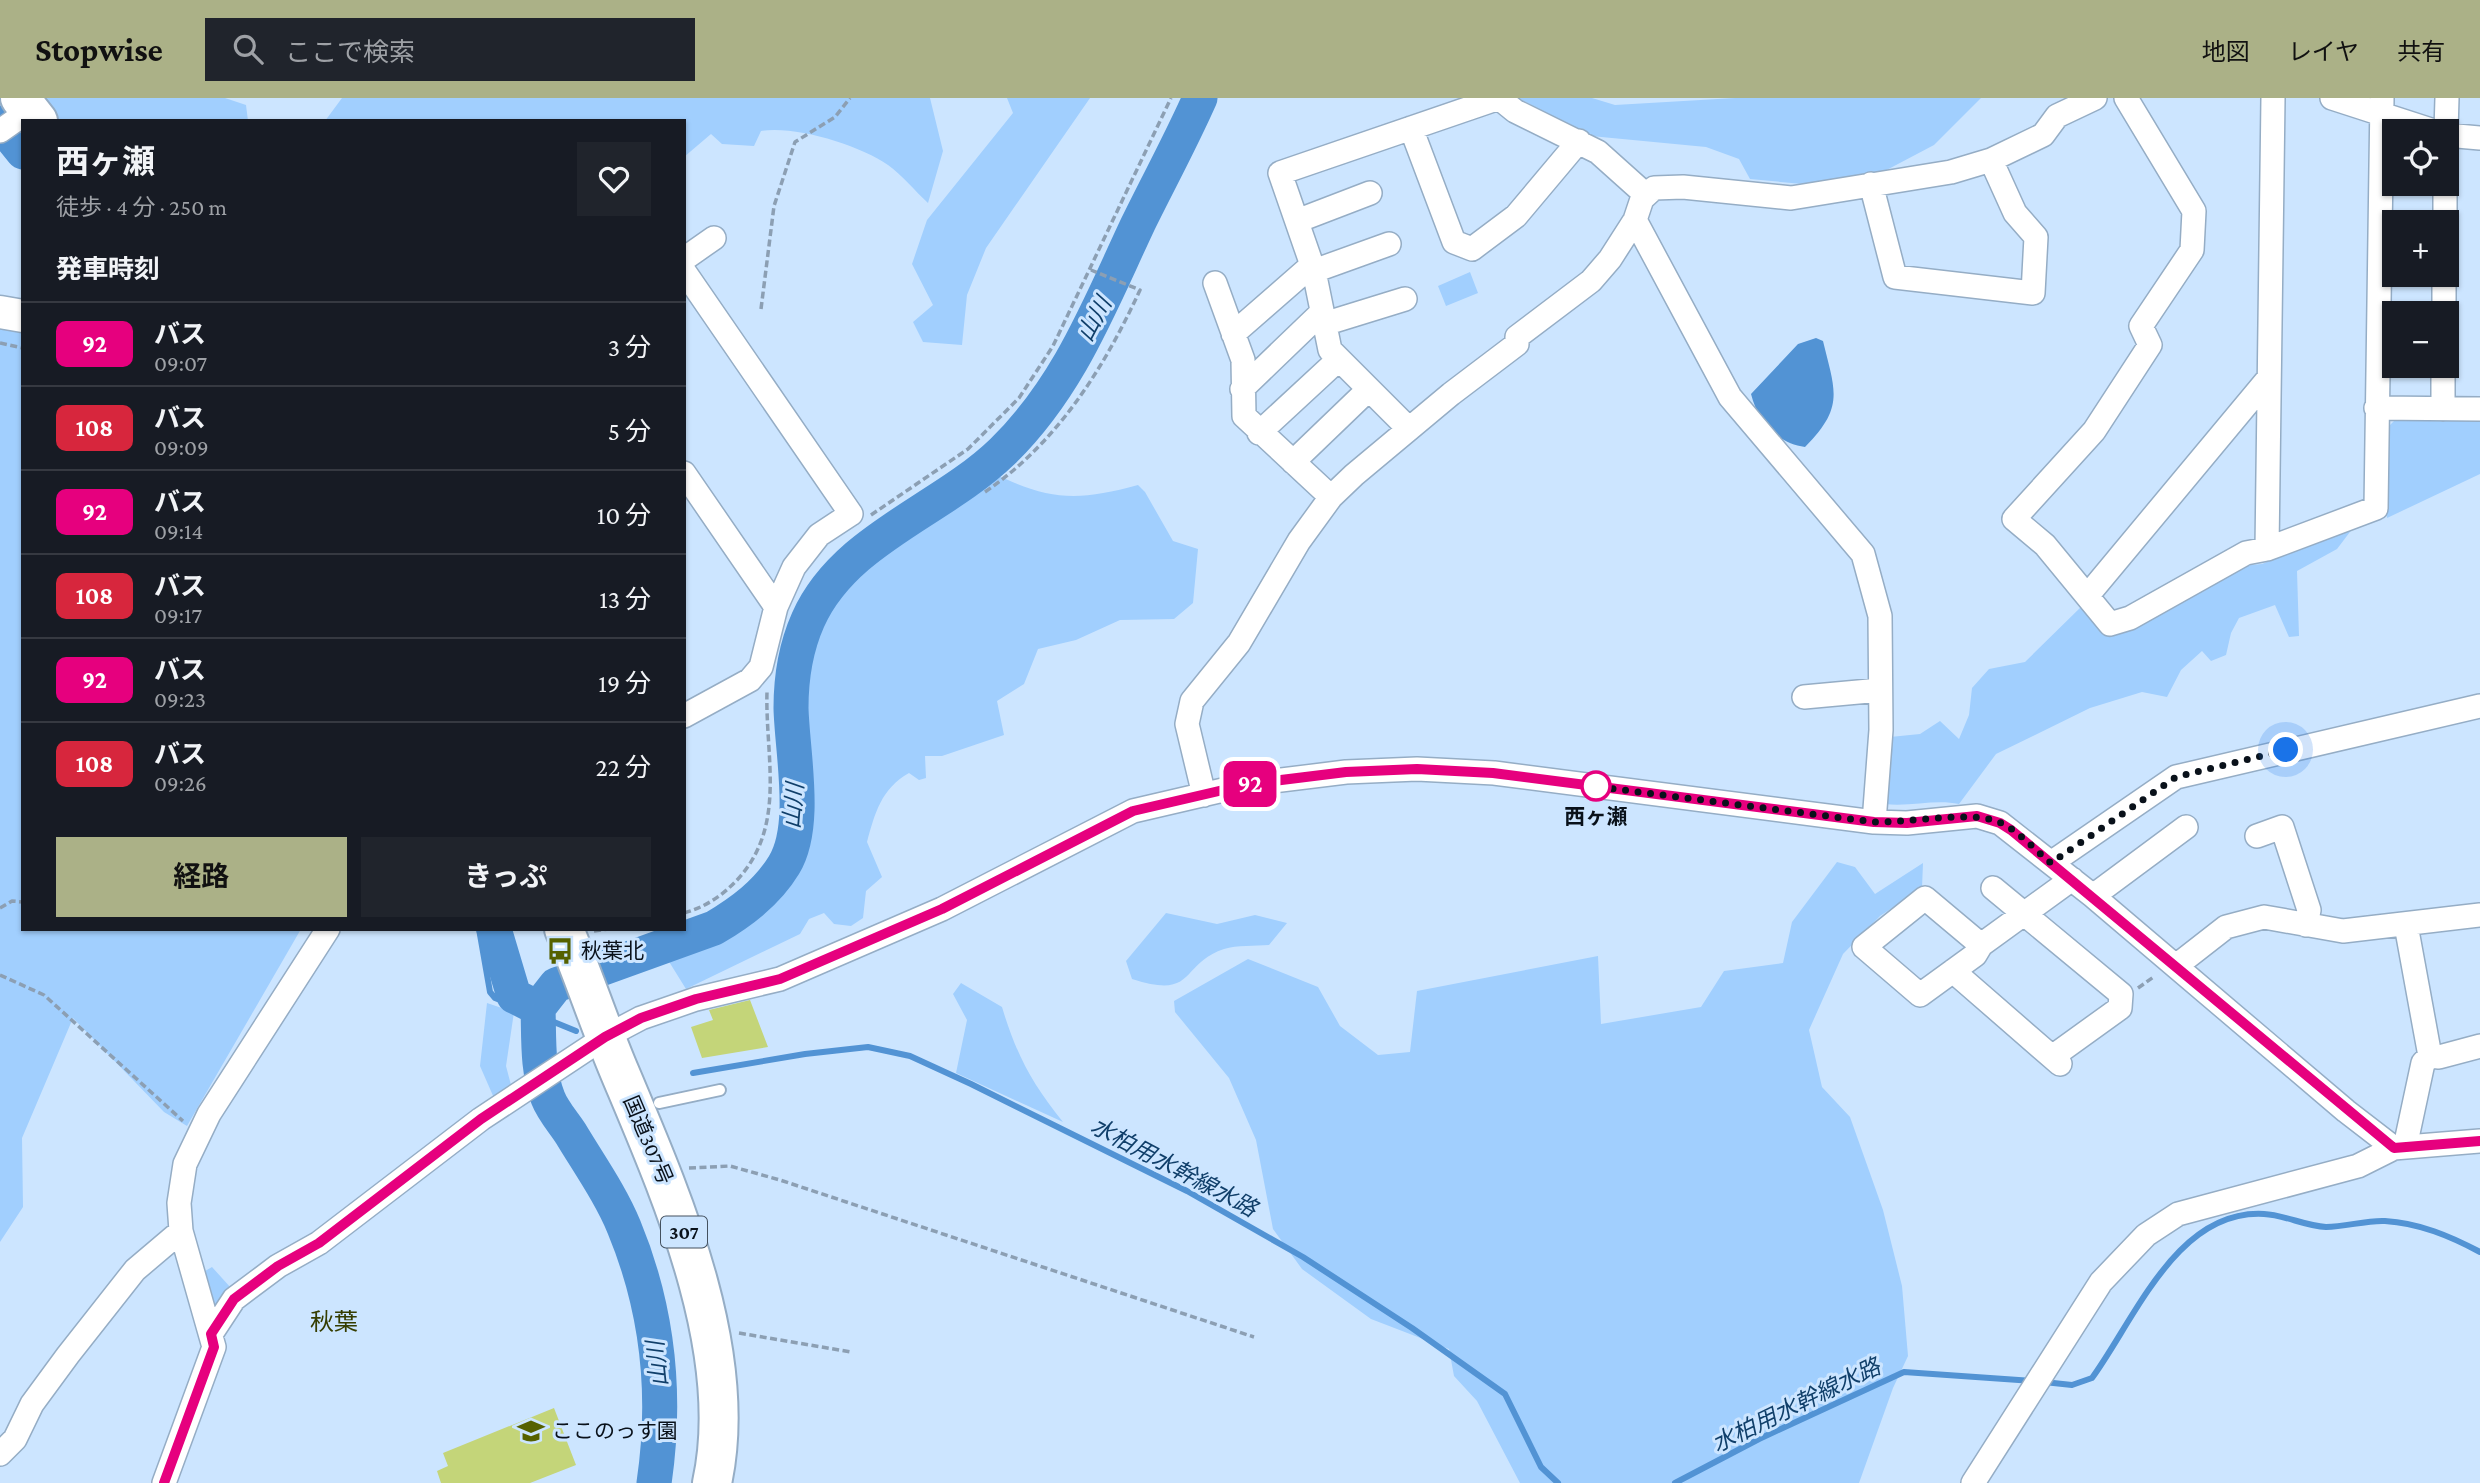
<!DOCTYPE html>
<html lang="ja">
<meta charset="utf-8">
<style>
:root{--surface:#171b24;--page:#20242c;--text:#f1f3f6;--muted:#9ea1a6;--line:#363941;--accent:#abb187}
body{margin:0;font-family:"Crimson Pro","Noto Sans JP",serif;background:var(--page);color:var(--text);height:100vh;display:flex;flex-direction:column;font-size:26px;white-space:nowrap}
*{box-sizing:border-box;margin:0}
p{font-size:23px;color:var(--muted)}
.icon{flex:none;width:38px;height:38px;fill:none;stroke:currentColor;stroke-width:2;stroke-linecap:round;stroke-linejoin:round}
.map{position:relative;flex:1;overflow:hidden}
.side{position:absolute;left:21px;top:21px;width:665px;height:812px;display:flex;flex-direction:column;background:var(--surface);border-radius:0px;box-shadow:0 2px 5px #0004}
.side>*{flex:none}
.badge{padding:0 14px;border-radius:10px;font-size:24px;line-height:46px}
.controls{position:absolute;left:2382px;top:21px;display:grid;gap:14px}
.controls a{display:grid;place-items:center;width:77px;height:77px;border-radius:0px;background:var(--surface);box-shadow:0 2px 5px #0004;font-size:35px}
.you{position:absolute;width:35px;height:35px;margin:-18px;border:5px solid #fff;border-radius:50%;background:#1a73e8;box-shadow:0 0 0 10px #1a73e833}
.map>.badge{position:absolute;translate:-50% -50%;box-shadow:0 0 0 4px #fff}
h2{padding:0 35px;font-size:26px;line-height:63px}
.round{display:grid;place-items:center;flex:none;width:74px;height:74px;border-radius:0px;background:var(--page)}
.headline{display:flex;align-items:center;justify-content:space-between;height:119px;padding:0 35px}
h1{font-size:33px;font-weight:700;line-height:52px}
.button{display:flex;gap:14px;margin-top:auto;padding:14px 35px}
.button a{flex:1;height:80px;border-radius:0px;background:var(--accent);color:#111;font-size:28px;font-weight:700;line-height:80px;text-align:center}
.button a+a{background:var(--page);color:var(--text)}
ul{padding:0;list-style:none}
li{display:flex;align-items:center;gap:21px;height:84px;padding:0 35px;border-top:2px solid var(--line)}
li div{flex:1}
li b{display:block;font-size:26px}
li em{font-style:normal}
li .badge{min-width:77px;font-weight:700;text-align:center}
header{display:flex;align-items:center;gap:42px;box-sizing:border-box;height:98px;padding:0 35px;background:var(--accent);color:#111}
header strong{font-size:33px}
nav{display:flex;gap:38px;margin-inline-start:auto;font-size:24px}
.search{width:490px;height:63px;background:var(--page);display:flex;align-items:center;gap:18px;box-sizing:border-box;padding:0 24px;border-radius:0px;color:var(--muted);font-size:26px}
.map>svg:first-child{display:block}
.green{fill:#a1cffe}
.water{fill:#5293d4}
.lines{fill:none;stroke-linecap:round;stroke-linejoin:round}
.stream{stroke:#5293d4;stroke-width:6}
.river{stroke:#5293d4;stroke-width:35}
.building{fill:#c4d579}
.lane-casing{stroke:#95adc5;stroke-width:14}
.street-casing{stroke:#95adc5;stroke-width:26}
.secondary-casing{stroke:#95adc5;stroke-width:35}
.highway-casing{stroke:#95adc5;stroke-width:42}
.path{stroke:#8c9fb3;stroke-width:3.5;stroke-dasharray:7 3.5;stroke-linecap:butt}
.lane{stroke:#fff;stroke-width:10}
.street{stroke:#fff;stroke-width:23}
.secondary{stroke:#fff;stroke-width:32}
.highway{stroke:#fff;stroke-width:38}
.line-casing{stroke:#fff;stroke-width:16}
.line{stroke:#e6007e;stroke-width:10}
.walk{stroke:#09111a;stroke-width:7;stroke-dasharray:0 12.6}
.stop-dot{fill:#fff;stroke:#e6007e;stroke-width:3.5}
.labels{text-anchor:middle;stroke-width:6;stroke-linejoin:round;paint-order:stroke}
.shield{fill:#cce5ff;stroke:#44515f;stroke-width:2}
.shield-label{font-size:19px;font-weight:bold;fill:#09111a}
.stop-label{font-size:21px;font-weight:bold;fill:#09111a;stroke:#cce5ff}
.poi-label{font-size:21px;fill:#09111a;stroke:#cce5ff;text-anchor:start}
.street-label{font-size:21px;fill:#09111a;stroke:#cce5ff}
.water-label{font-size:23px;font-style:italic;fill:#103f6a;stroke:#cce5ff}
.quarter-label{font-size:24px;fill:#353d00;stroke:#cce5ff}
</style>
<header>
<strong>Stopwise</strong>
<div class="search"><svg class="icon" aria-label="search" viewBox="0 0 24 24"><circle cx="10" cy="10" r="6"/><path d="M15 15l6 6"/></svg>ここで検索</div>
<nav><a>地図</a><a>レイヤ</a><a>共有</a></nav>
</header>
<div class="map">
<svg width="2480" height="1385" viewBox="0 0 2480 1385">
<rect width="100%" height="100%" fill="#cce5ff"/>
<path class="green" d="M40,0h185l21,7 2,16h-189z
M342,0h588l13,53 -15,52c-13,-12 -26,-28 -40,-38 -28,-20 -94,-40 -127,-34l-7,15 -32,-2 -11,-10 -27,23v-36h-359z
M1007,0h83l-104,150 -19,47 -5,50 -39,-3 -10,-20 20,-17 -21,-41 15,-44 86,-107z
M1518,0h74l23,7 120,-7h246l-47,47 -55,29 -66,11 -63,-6 -11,-20 -33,-12 -115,-11z
M1470,174l8,21 -32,13 -8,-20z
M0,227l23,7v597h278l-114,197 -23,-14 -91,-94 -51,120 1,69 -23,35z
M2399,318l81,1v57l-93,44 1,-91z
M995,376c55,27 84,27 143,11l7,7 28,49 25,8 -5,54 -19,16 -54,1 -44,20 -38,9 -14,35 -27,17 7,34 -62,21h-17l1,22 -7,2 -10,-7c-28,16 -34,40 -42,69l15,35 -16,14 -3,27 -12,8 -17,-2 -10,-11 -15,6 -9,15 -114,55 -18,-29c23,-10 53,-17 73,-32 43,-34 70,-89 68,-143 0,-25 -8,-49 -9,-74 -1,-39 7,-84 29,-117 28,-43 81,-61 123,-88 15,-10 29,-22 43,-32z
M2356,426l-19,25 -40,22 2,65 -10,1 -14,-32 -36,13 -8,15 -5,22 -15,6 -9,-10 -21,19 -14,27 -25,-5 -52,16 -94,46 -37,50c-24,-5 -48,3 -75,0l6,-67 30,-3 20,-13 19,18 10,-24 3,-27 17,-19 36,-7 57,-56 27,29 134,-69 19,-2z
M1837,764l18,5 20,27 48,-31 -1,25 -42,28 -37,38 -34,76 13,57 28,30 33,93 19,76 6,70 -15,32 -34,95h-339l-43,-82 -23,-25 -5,-27 -78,-30 -69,-50 -29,-40 -17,-89 -27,-62 -54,-66 -1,-11 74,-42 70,28 22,39 38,29 32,-3 7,-61 181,-35 3,68 100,-17 23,-36 59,-8 9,-41z
M1166,815l51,11 38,-9 32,8 -18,22c-14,1 -32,0 -45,4 -45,15 -27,51 -92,30l-6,-18z
M961,885l41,24c14,47 30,77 61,115l-107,-49 11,-53 -14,-26z
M487,905l27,9 -8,54 5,19 -17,13 -14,-32z
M212,1169l19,21 -16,22 -15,-36z"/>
<path class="water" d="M1816,240l7,3c12,50 22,66 -18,106 -28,-4 -47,-25 -54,-53l47,-50z"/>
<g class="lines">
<path class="stream" d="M479,831l11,63 5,6 81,33
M693,975l112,-19 63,-7 42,9 61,28 216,107 116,66 109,71 93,66 36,73 17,16
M2044,1284l28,3 20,-7c43,-59 85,-169 172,-164 21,1 41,12 62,13 20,0 40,-7 59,-6 34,2 65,15 95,31
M1675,1385l84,-44 145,-67 129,9"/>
<path class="river" d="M0,25l23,29
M494,831l20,67 24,12
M654,1385c13,-88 4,-174 -30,-256 -13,-32 -35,-63 -53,-93 -7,-11 -18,-23 -23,-36 -11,-27 -9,-61 -10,-90l18,-23 158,-57c27,-16 53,-35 70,-63 24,-39 8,-113 7,-157 0,-29 5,-61 17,-88 36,-81 133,-109 194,-168 66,-64 97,-145 135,-226 21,-43 44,-85 63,-128"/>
</g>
<path class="building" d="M750,902l18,47 -66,11 -11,-31 22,-7 -4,-10z
M554,1310l22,57 -46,18h-89l-4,-12 11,-5 -5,-13z"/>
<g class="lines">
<defs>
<path id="lane" d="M659,1005l61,-13"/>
<path id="street" d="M2126,0l68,113 -2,39 -51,76 9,19 -56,86 -80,88 31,26 65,79 20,-6 116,-65 21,-4 109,-41 6,-410
M2332,0l102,33
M1411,30l43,114 18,7 44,-33 63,-75
M0,33l30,-21
M2446,33l1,-33
M2446,37l34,3
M1871,86l24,93 138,16 3,-56 -21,-24 -24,-53
M1635,122l95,177 133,157 17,62 1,114 -7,92
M1297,123l73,-28
M2445,124v-38
M684,161l30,-21
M684,173l167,243 -32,21 -25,32 -18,40 -15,60 -11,13 -66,36
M1314,173l75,-27
M1215,185l28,77 1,56 87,81
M2444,215v-38
M1324,226l81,-25
M1233,236l79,-69
M1242,291l80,-77
M2376,310l104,1
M2443,311v-43
M1409,331l-79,-79 -16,-79 -34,-98 219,-75 16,13 83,41 48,43
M1259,335l80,-74
M1293,364l76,-73
M684,375l92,134
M2267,451l6,-451
M2088,497l179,-215
M1804,599l76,-7
M1204,697l-17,-71 5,-23 47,-58 60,-102 32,-44 23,-22 97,-81 66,-50v-7l74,-56 19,-22 25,-39 7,-21 12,-11 29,-1 108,11 160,-26 40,-12 52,-25 14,-19 38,-18
M2257,738l25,-9 27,83 -3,15
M2051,765l125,-86 304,-71
M1993,790l128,106 -1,14 -68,49
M2093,798l93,-69
M1981,847l-56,-47 -61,49 56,48 55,-40 6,-10 91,-66
M2176,868l50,-39 38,-10 79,14 137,-16
M1953,873l107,93
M2430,958l9,1 41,-11
M2405,1049l18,-84 7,-7 -24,-131
M211,1236l23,-35 44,-33 41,-23 162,-124 124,-82 36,-19 55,-19 84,-20 162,-70 191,-98 116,-27 97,-12 71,-3 77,4 380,49 33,1 70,-7 23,7 93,73 253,215 48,37
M0,1356l15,-15 17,-35 36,-49 67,-85 46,-39
M164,1385l50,-136 -33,-116 -2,-28 6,-39 24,-50 119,-185
M1973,1385l128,-201 45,-47 32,-21 180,-48 36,-18 86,-7"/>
<path id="secondary" d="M0,214l23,4"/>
<path id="highway" d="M20,0l18,23
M564,831c20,48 36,97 56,144 50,119 121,278 92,410"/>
</defs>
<use href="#lane" class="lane-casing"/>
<use href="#street" class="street-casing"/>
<use href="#secondary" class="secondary-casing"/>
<use href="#highway" class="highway-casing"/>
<path class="path" d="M761,211l13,-103 21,-64 40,-25 15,-19
M0,245l23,5
M985,394c73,-50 119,-124 155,-202l-49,-20
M871,417l97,-66 51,-51 34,-52 118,-248
M0,810l12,-7 11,1
M684,815c22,-6 39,-18 54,-34 49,-54 27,-123 29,-187
M594,833l15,-2
M0,877l44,20 139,126
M2138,890l17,-12
M689,1070l41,-2 50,14 474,157
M739,1235l112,19"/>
<use href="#lane" class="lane"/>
<use href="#street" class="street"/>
<use href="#secondary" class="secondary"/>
<use href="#highway" class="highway"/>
</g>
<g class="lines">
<defs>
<path id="line" d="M164,1385l50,-136 -3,-13 23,-35 44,-33 41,-23 162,-124 124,-82 36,-19 55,-19 84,-20 162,-70 191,-98 116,-27 97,-12 71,-3 76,4 381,49 33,1 70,-7 23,7 11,7 383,318 86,-7"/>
</defs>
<use href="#line" class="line-casing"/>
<use href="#line" class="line"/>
<path class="walk" d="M1596,688h-4l282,36c36,1 95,-12 125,0 19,8 36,28 52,41l125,-86 110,-27"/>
</g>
<defs>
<symbol id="bus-bare" viewBox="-9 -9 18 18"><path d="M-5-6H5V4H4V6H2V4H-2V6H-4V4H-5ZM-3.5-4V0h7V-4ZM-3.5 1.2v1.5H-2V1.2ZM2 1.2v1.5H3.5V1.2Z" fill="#556100" stroke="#cce5ff" stroke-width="2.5" paint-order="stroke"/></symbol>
<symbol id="school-bare" viewBox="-9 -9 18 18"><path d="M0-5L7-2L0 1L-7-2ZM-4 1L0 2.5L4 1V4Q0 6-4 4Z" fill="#556100" stroke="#cce5ff" stroke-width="2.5" paint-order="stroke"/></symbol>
</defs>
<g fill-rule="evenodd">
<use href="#bus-bare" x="541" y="834" width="38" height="38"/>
<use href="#school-bare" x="512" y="1314" width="38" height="38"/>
</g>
<circle class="stop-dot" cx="1596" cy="688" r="14"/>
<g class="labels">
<rect class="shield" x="661" y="1118.5" width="46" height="31" rx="5"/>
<g class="shield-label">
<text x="684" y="1141">307</text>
</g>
<g class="stop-label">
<text x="1596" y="726">西ヶ瀬</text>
</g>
<g class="poi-label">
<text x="581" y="860">秋葉北</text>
<text x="552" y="1340">ここのっす園</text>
</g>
<g class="street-label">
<text transform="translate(648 1042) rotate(67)" y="7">国道307号</text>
</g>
<g class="water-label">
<text transform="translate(1094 221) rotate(-62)" y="8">山川</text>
<text transform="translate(793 708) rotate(-85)" y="8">山川</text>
<text transform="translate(1174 1069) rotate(28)" y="8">水柏用水幹線水路</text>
<text transform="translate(657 1266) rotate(-96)" y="8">山川</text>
<text transform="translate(1796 1307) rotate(-26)" y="8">水柏用水幹線水路</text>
</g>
<g class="quarter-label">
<text x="334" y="1232">秋葉</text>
</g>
</g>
</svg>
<div class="controls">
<a><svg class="icon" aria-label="locate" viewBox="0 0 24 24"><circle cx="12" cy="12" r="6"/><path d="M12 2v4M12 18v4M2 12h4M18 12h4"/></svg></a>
<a>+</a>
<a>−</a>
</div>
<div class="you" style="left:2286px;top:652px"></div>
<b class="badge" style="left:1250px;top:686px;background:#e6007e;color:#fff">92</b>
<section class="side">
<div class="headline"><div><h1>西ヶ瀬</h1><p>徒歩 · 4 分 · 250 m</p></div><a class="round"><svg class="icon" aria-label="heart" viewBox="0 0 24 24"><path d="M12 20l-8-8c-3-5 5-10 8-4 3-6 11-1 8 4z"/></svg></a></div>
<h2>発車時刻</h2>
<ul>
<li><span class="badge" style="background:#e6007e;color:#fff">92</span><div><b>バス</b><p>09:07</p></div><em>3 分</em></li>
<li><span class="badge" style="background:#d7263d;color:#fff">108</span><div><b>バス</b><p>09:09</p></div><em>5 分</em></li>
<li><span class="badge" style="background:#e6007e;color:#fff">92</span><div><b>バス</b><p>09:14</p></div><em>10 分</em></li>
<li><span class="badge" style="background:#d7263d;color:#fff">108</span><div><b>バス</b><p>09:17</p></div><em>13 分</em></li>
<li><span class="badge" style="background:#e6007e;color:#fff">92</span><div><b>バス</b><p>09:23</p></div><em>19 分</em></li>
<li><span class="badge" style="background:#d7263d;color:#fff">108</span><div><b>バス</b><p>09:26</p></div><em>22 分</em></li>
</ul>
<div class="button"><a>経路</a><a>きっぷ</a></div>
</section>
</div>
